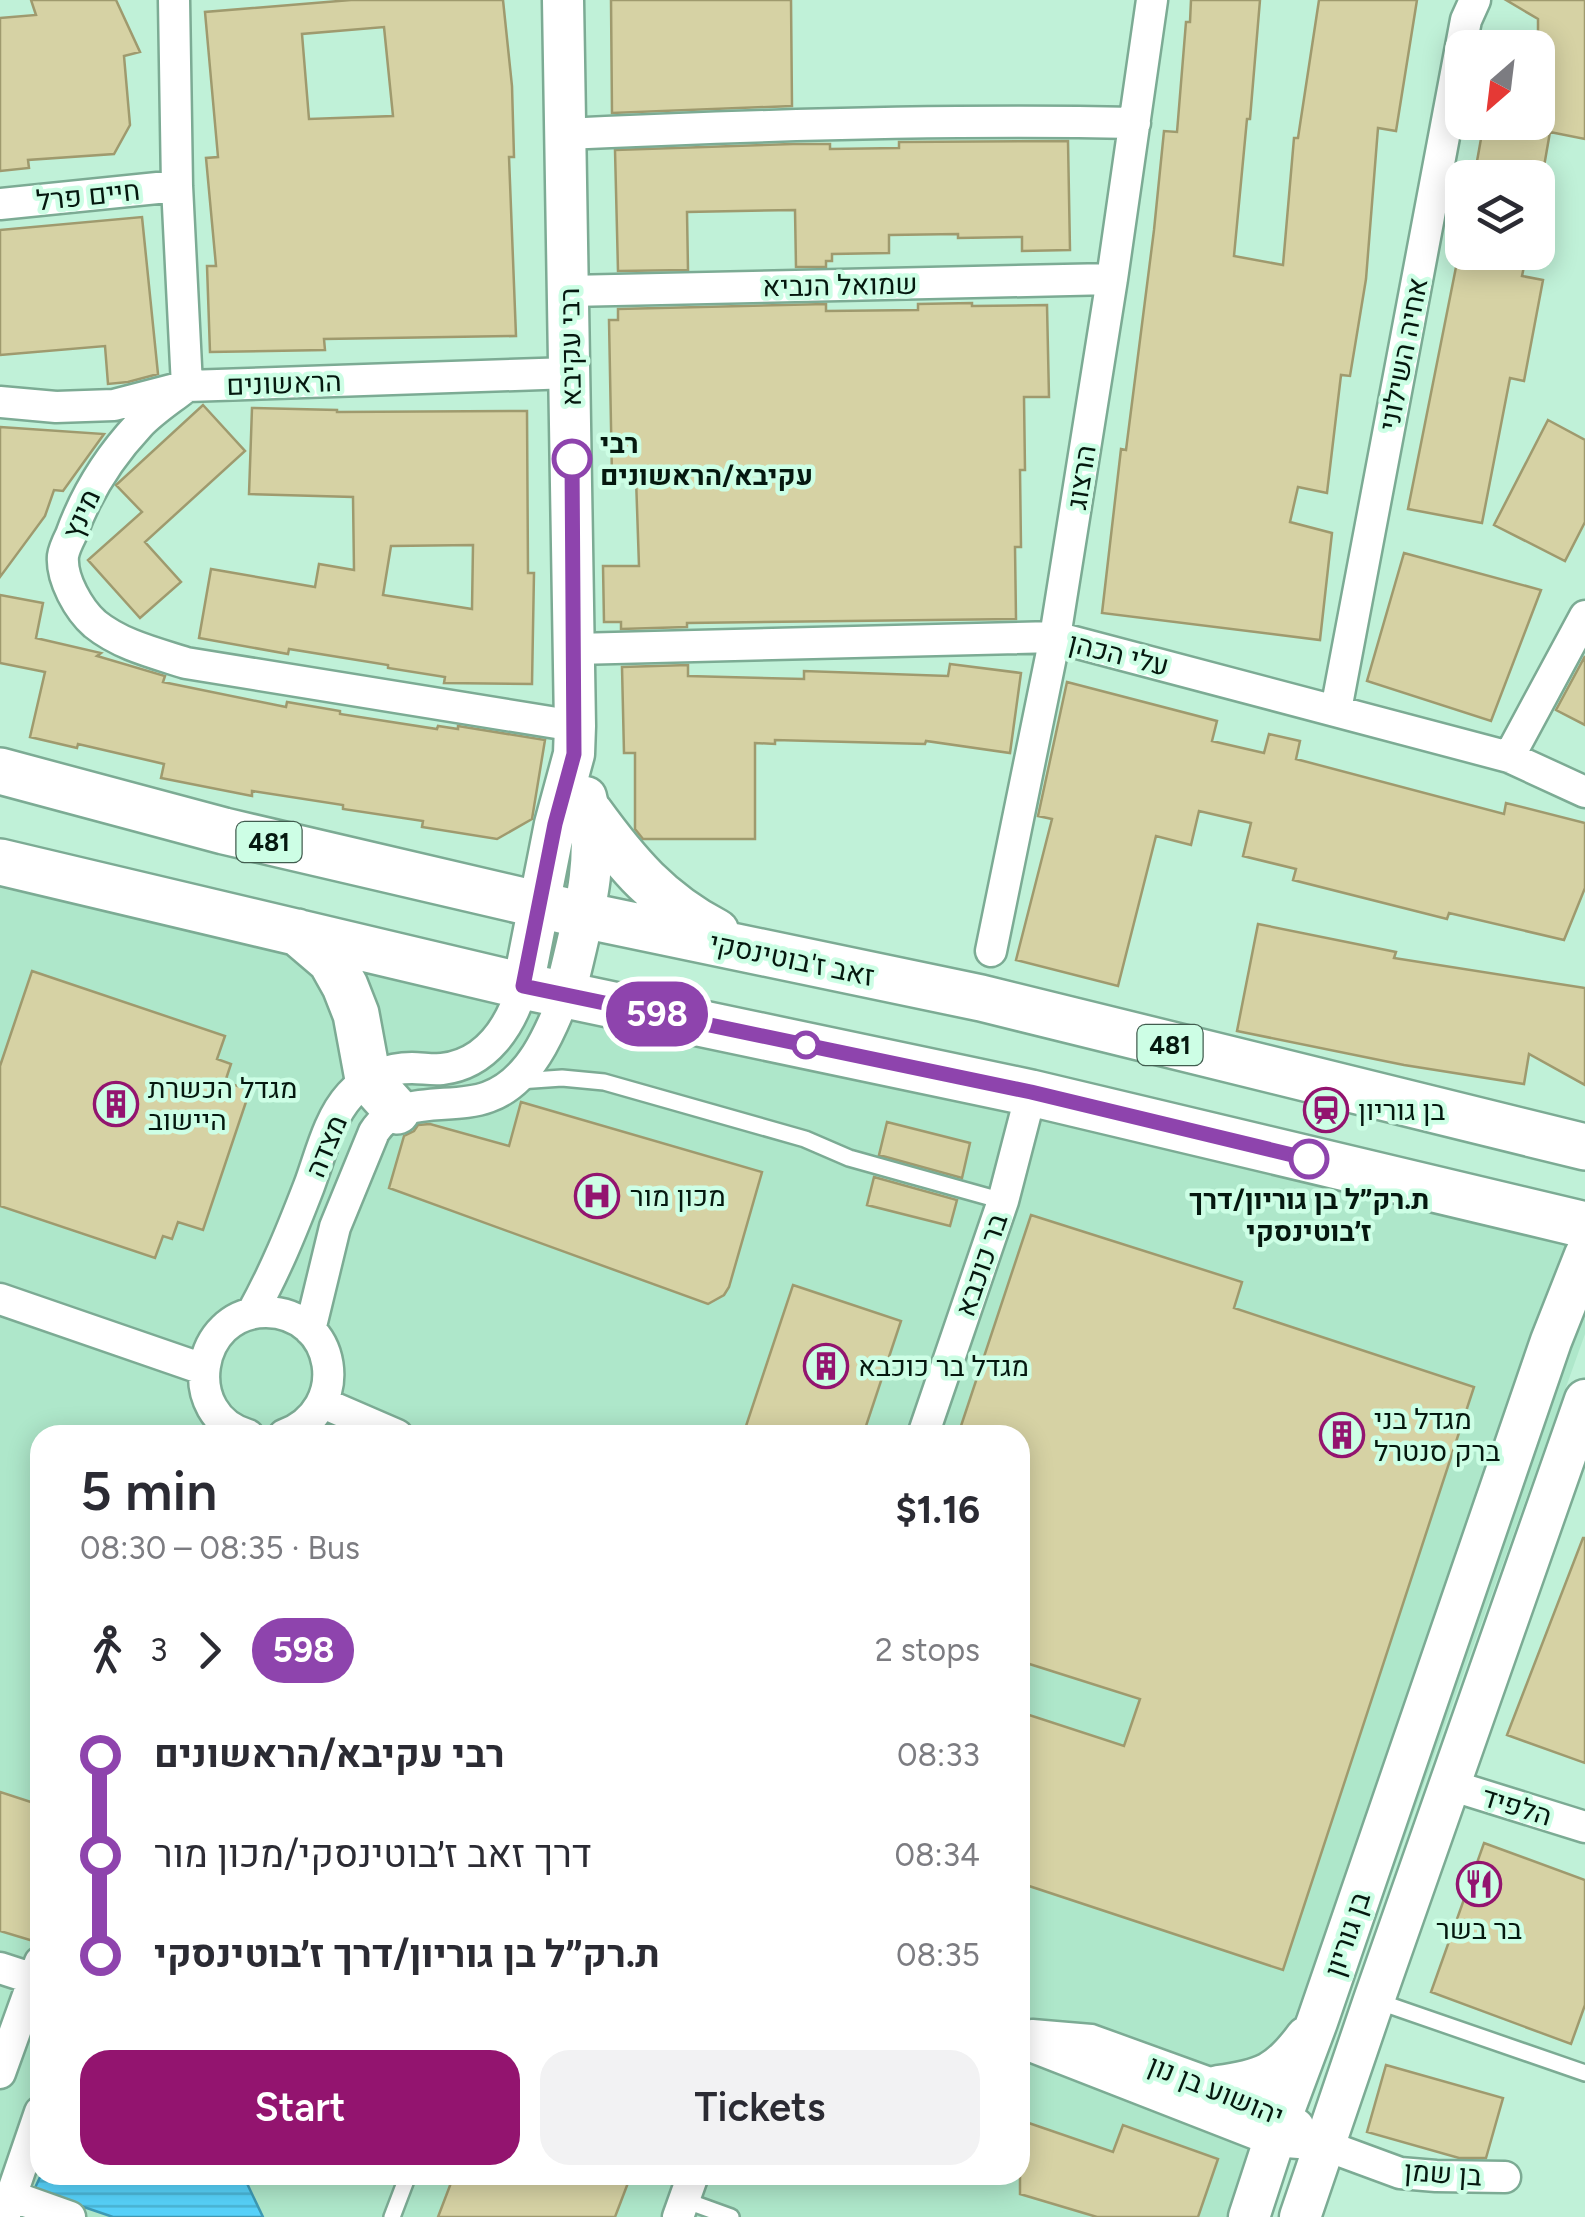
<!DOCTYPE html>
<meta charset="utf-8">
<style>
:root{--surface:#fff;--page:#f2f2f3;--text:#2b2b33;--muted:#7c7c81;--accent:#93146f}
body{margin:0;font-family:Figtree,Heebo,sans-serif;background:var(--page);color:var(--text);height:100vh;display:flex;flex-direction:column;font-size:38px;white-space:nowrap}
*{box-sizing:border-box;margin:0}
p{font-size:32px;color:var(--muted)}
.icon{flex:none;width:55px;height:55px;fill:none;stroke:currentColor;stroke-width:2;stroke-linecap:round;stroke-linejoin:round}
.map{position:relative;flex:1;overflow:hidden}
.sheet{position:absolute;left:30px;top:1425px;width:1000px;height:760px;display:flex;flex-direction:column;background:var(--surface);border-radius:30px;box-shadow:0 5px 25px #0003}
.sheet>*{flex:none}
.badge{padding:0 20px;border-radius:32px;font-size:35px;line-height:65px}
.needle{width:65px;rotate:208deg}
.tools{position:absolute;left:1445px;top:30px;display:grid;gap:20px}
.tools a{display:grid;place-items:center;width:110px;height:110px;border-radius:20px;background:var(--surface);box-shadow:0 5px 25px #0003;font-size:50px}
.map>.badge{position:absolute;translate:-50% -50%;box-shadow:0 0 0 5px #fff}
.legs{display:flex;align-items:center;gap:15px;height:110px;padding:0 50px;font-size:32px}
.legs p{margin-inline-start:auto}
.headline{display:flex;align-items:center;justify-content:space-between;height:170px;padding:0 50px}
h1{font-size:55px;font-weight:600;line-height:75px}
.button{display:flex;gap:20px;margin-top:auto;padding:20px 50px}
.button a{flex:1;height:115px;border-radius:30px;background:var(--accent);color:#fff;font-size:40px;font-weight:600;line-height:115px;text-align:center}
.button a+a{background:var(--page);color:var(--text)}
ul{padding:0 50px;list-style:none}
li{display:flex;align-items:center;gap:35px;height:100px;font-size:38px}
li i{display:grid;place-items:center;width:15px;height:100%;margin:0 12px;background:currentColor}
li i::after{content:'';width:25px;height:25px;margin:-12px;border:8px solid;border-radius:50%;background:var(--surface)}
li p{margin-inline-start:auto}
li:first-child i{background:linear-gradient(#0000 50%,currentColor 0)}
li:last-child i{background:linear-gradient(currentColor 50%,#0000 0)}
.map>svg:first-child{display:block}
.built{fill:#aee7ca;fill-rule:evenodd}
.water{fill:url(#water-rules);stroke:#3e9ab4;stroke-width:2.5}
.building{fill:#d6d2a4;stroke:#9f9a6e;stroke-width:2.5;fill-rule:evenodd}
.lines{fill:none;stroke-linecap:round;stroke-linejoin:round}
.lane-casing{stroke:#7cab94;stroke-width:20}
.street-casing{stroke:#7cab94;stroke-width:35}
.secondary-casing{stroke:#7cab94;stroke-width:45}
.primary-casing{stroke:#7cab94;stroke-width:50}
.lane{stroke:#fff;stroke-width:15}
.street{stroke:#fff;stroke-width:30}
.secondary{stroke:#fff;stroke-width:40}
.primary{stroke:#fff;stroke-width:45}
.line-1-casing{stroke:#fff;stroke-width:22}
.line-1{stroke:#8e44ad;stroke-width:15}
.stop-1-dot{fill:#fff;stroke:#8e44ad;stroke-width:5}
.labels{text-anchor:middle;stroke-width:9;stroke-linejoin:round;paint-order:stroke}
.shield{fill:#cdfee5;stroke:#415d4f;stroke-width:2.5}
.shield-label{font-size:25px;font-weight:bold;fill:#05180f}
.street-label{font-size:28px;fill:#05180f;stroke:#cdfee5}
.stop-label{font-size:28px;font-weight:bold;fill:#05180f;stroke:#cdfee5;text-anchor:start}
.poi-label{font-size:28px;fill:#05180f;stroke:#cdfee5;text-anchor:start}
</style>
<div class="map">
<svg width="1585" height="2217" viewBox="0 0 1585 2217">
<defs>
<pattern id="water-rules" width="6" height="5" patternUnits="userSpaceOnUse" patternTransform="scale(2.5)"><rect width="6" height="5" fill="#57d2fa"/><path d="M0 2.5h6" fill="none" stroke="#4ab4d5"/></pattern>
</defs>
<rect width="100%" height="100%" fill="#c0f1d8"/>
<path class="built" d="M0,888l1585,344v102l-316,883h-1269zM40,1435h980v740h-980z"/>
<path class="water" d="M41,2175h202l20,42h-150l-79,-27z"/>
<path class="building" d="M31,0h85l24,52 -16,4 6,69 -16,29 -86,6 1,8 -29,3v-153l36,-3z
M351,0h152l9,86 2,71h-5l7,179 -192,3 1,11 -115,2 -3,-86h9l-10,-108 12,-1 -13,-145zM384,27l9,89 -84,3 -7,-85z
M611,0h180l1,106 -180,7z
M1191,0h69l-10,119h-3l-13,137 49,9 11,-127h4l21,-138h98l-21,131 -18,-3 -12,151 -16,97 -9,-1 -14,118 -29,-6 -8,35 42,11 -12,107 -218,-27 19,-164 5,1 28,-220 10,-99 13,1 9,-110h4z
M1506,0h79v139l-35,-7 -8,46h-68l10,-56h54v-103z
M1068,141l2,109 -48,1v-14l-64,1v-4l-69,1v18l-57,1v7h-6v6h-30l-1,-57 -108,2 1,58 -70,1 -3,-121 178,-6h37v5l69,-1v-6z
M142,217l16,157 -30,8 -20,2 -3,-38 -105,9v-125z
M1459,252h68l-5,24 21,4 -19,101 -14,-3 -28,145 -74,-14z
M972,303v3l75,-1 2,92h-25l1,73h-5l1,77h-6l1,72 -329,4v4l-66,2v-7h-17l-1,-56h36l-3,-88h-24l-3,-158h9v-11l208,-5v7l92,-1v-6z
M203,405l42,46 -100,91 36,40 -41,36 -52,-58 54,-48 -26,-27z
M252,408l85,2v2l190,-1 1,162h6l-2,111 -88,-1 1,-6 -57,-9v-3l-99,-16 -1,5 -89,-16 12,-69 104,18 4,-23 35,6 -1,-73 -104,-3zM473,545l-1,64 -89,-14 8,-49z
M1548,420l37,20v82l-20,39 -71,-36z
M0,427l104,7 -41,57 -9,-1 -9,26 -45,61z
M1404,553l137,37 -50,131 -124,-40z
M0,595l43,8 -7,35 65,15 -4,3 68,20 -2,6 123,25 1,-5 53,9v3l97,15 1,-3 20,3v-3l87,14 -13,79 -35,20 -75,-12 1,-6 -80,-12v-4l-91,-14v5l-91,-18 3,-14 -86,-20 -1,4 -47,-11 15,-65 -45,-9z
M1585,656v69l-29,-15z
M950,664l71,9 -11,80 -84,-12 -1,3 -150,-4v4l-20,-1v96h-112l-8,-10v-76h-11l-2,-86 66,-2v11l116,3v-8l144,5z
M1067,682l150,39 -5,20 52,12 5,-19 31,7 -4,18 208,55 2,-11 79,20v65l-21,52 -115,-27 -2,6 -154,-39 3,-11 -53,-13 8,-33 -52,-12 -8,34 -35,-9 -38,150 -102,-26 36,-141 -14,-3z
M1258,924l138,28 -2,6 191,30v97l-56,-31 -5,30 -120,-19 -167,-34z
M32,971l193,65 -8,23 14,5 -6,18 25,8 -47,140 -25,-8 -6,17 -9,-3 -8,22 -155,-52v-140z
M521,1102l241,70 -33,115 -5,8 -16,9 -319,-116 15,-52 10,-5 4,-6 12,-1 79,22z
M887,1122l83,21 -8,35 -83,-23z
M874,1177l83,23 -7,26 -83,-21z
M1031,1215l211,67 -8,26 240,79 -191,583 -263,-87v-171l104,34 16,-47 -120,-38v-226h-62z
M793,1285l108,36 -38,114h-120z
M1583,1538h2v225l-78,-28z
M0,1792l40,13v138l-40,-12z
M1484,1843l101,37v125l-14,39 -140,-52z
M1386,2065l117,33 -17,60h-27l-92,-26z
M1020,2120l93,32 10,-27 95,34 -20,58h-101l-77,-23z
M454,2175h177l-16,42h-177z"/>
<g class="lines">
<defs>
<path id="lane" d="M519,1081l43,-3 42,4 201,57 44,19 154,43
M1374,2000l211,73
M684,2200l47,17
M392,2217l16,-42"/>
<path id="street" d="M174,0l3,186 10,200
M565,134c190,-9 380,-15 570,-11
M0,204l177,-18
M569,291l543,-12
M187,386c-16,13 -34,24 -48,39 -30,32 -53,68 -68,110 -3,6 -7,14 -8,21 -2,23 16,54 32,68 26,21 60,29 91,39l389,63
M0,402l56,5 58,-2 73,-19 384,-13
M575,649l480,-12 454,120 76,35
M1336,710l130,-690 9,-20
M1509,757l76,-141
M991,951l64,-314 57,-358 40,-279
M0,1299l203,70
M252,1313c23,-41 40,-83 57,-127 11,-29 19,-67 41,-91 16,-18 38,-27 62,-27 10,0 20,2 30,1 45,-5 69,-44 81,-83
M310,1330l25,-103 39,-95c25,-39 77,-21 114,-35 42,-15 62,-64 77,-102
M323,1403l74,32
M248,1435c-68,-19 -53,-123 18,-123 71,1 87,97 18,123
M923,1435l80,-234 28,-108
M1450,1785l135,42
M0,1968l40,13
M1032,2035l59,5 127,46 65,27 15,12
M1020,2042l254,99 50,4 76,28 36,3 69,1
M0,2073l40,-111
M11,2196l59,21
M4,2217l36,-105
M678,2217l15,-42"/>
<path id="secondary" d="M523,986l32,-162 19,-70 1,-28 -12,-726
M565,995c14,-64 38,-134 21,-198
M1218,2086c45,-6 61,-12 88,-49
M1249,2217l34,-104 34,-91 234,-681 34,-86
M1300,2217l74,-217 211,-600"/>
<path id="primary" d="M0,771l224,60 359,84 398,83 604,149
M590,813c37,51 69,89 126,119
M0,862l523,124 508,107 554,132
M297,932l34,29 14,25 11,28 12,65 29,32"/>
</defs>
<use href="#lane" class="lane-casing"/>
<use href="#street" class="street-casing"/>
<use href="#secondary" class="secondary-casing"/>
<use href="#primary" class="primary-casing"/>
<use href="#lane" class="lane"/>
<use href="#street" class="street"/>
<use href="#secondary" class="secondary"/>
<use href="#primary" class="primary"/>
</g>
<g class="lines">
<defs>
<path id="line-1" d="M572,459l2,295 -19,70 -32,162 508,106 278,67"/>
</defs>
<use href="#line-1" class="line-1-casing"/>
<use href="#line-1" class="line-1"/>
</g>
<defs>
<symbol id="building-ring" viewBox="-11 -11 22 22"><circle r="9.5" fill="#cdfee5" stroke="#93146f" stroke-width="1.5"/><path d="M-4-6H4V6H1V3H-1V6H-4ZM-2.5-4.3h1.7v1.8h-1.7ZM.8-4.3h1.7v1.8H.8ZM-2.5-1h1.7V.8h-1.7ZM.8-1h1.7V.8H.8Z" fill="#93146f"/></symbol>
<symbol id="station-ring" viewBox="-11 -11 22 22"><circle r="9.5" fill="#cdfee5" stroke="#93146f" stroke-width="1.5"/><path d="M-3-6H3Q5-6 5-4V2Q5 4 3 4L4.5 6H3L1.5 4h-3L-3 6H-4.5L-3 4Q-5 4-5 2V-4Q-5-6-3-6ZM-3.5-4v3h7v-3ZM-3.5 1v1.5H-2V1ZM2 1v1.5H3.5V1Z" fill="#93146f"/></symbol>
<symbol id="hospital-ring" viewBox="-11 -11 22 22"><circle r="9.5" fill="#cdfee5" stroke="#93146f" stroke-width="1.5"/><path d="M-5-5h3v3.5h4V-5h3V5h-3V1.5h-4V5h-3Z" fill="#93146f"/></symbol>
<symbol id="restaurant-ring" viewBox="-11 -11 22 22"><circle r="9.5" fill="#cdfee5" stroke="#93146f" stroke-width="1.5"/><path d="M-5-6h1v4h1v-4h1v4h1v-4h1v5L-1.5 .5V6h-2V.5L-5-1ZM5-6V6H3V1.5H1.5Q1.5-4 5-6Z" fill="#93146f"/></symbol>
</defs>
<g fill-rule="evenodd">
<use href="#building-ring" x="91" y="1079" width="50" height="50"/>
<use href="#station-ring" x="1301" y="1085" width="50" height="50"/>
<use href="#hospital-ring" x="572" y="1171" width="50" height="50"/>
<use href="#building-ring" x="801" y="1341" width="50" height="50"/>
<use href="#building-ring" x="1317" y="1410" width="50" height="50"/>
<use href="#restaurant-ring" x="1454" y="1859" width="50" height="50"/>
</g>
<g class="stop-1-dot">
<circle cx="572" cy="459" r="18"/>
<circle cx="806" cy="1045" r="12"/>
<circle cx="1309" cy="1159" r="18"/>
</g>
<g class="labels">
<g class="shield">
<rect x="236.5" y="822" width="65" height="40" rx="8"/>
<rect x="1137.5" y="1025" width="65" height="40" rx="8"/>
</g>
<g class="shield-label">
<text x="269" y="851">481</text>
<text x="1170" y="1054">481</text>
</g>
<g class="street-label">
<text transform="translate(88 195) rotate(-6)" y="10">חיים פרל</text>
<text transform="translate(840 285) rotate(-1)" y="10">שמואל הנביא</text>
<text transform="translate(570 347) rotate(-91)" y="10">רבי עקיבא</text>
<text transform="translate(1403 354) rotate(-79)" y="10">אחיה השילוני</text>
<text transform="translate(284 383) rotate(-2)" y="10">הראשונים</text>
<text transform="translate(1081 477) rotate(-81)" y="10">הרצוג</text>
<text transform="translate(81 514) rotate(-65)" y="10">מינץ</text>
<text transform="translate(1119 654) rotate(14)" y="10">עלי הכהן</text>
<text transform="translate(792 959) rotate(12)" y="10">זאב ז'בוטינסקי</text>
<text transform="translate(326 1146) rotate(-67)" y="10">מצדה</text>
<text transform="translate(981 1265) rotate(-71)" y="10">בר כוכבא</text>
<text transform="translate(1517 1806) rotate(17)" y="10">הלפיד</text>
<text transform="translate(1347 1934) rotate(-71)" y="10">בן גוריון</text>
<text transform="translate(1216 2090) rotate(22)" y="10">יהושוע בן נון</text>
<text transform="translate(1443 2173) rotate(4)" y="10">בן שמן</text>
</g>
<g class="stop-label">
<text x="600" y="453">רבי<tspan x="600" dy="32">עקיבא/הראשונים</tspan></text>
<text x="1309" y="1209" text-anchor="middle">ת.רק״ל בן גוריון/דרך<tspan x="1309" dy="32">ז׳בוטינסקי</tspan></text>
</g>
<g class="poi-label">
<text x="148" y="1098">מגדל הכשרת<tspan x="148" dy="32">היישוב</tspan></text>
<text x="1358" y="1120">בן גוריון</text>
<text x="630" y="1206">מכון מור</text>
<text x="858" y="1376">מגדל בר כוכבא</text>
<text x="1374" y="1429">מגדל בני<tspan x="1374" dy="32">ברק סנטרל</tspan></text>
<text x="1479" y="1939" text-anchor="middle">בר בשר</text>
</g>
</g>
</svg>
<div class="tools">
<a><svg class="needle" viewBox="-14 -14 28 28"><path d="M0-13l5 13h-10z" fill="#e53935"/><path d="M0 13l5-13h-10z" fill="#7c7c81"/></svg></a>
<a><svg class="icon" aria-label="layers" viewBox="0 0 24 24"><path d="M12 4l9 5-9 5-9-5zM3 14l9 5 9-5"/></svg></a>
</div>
<b class="badge" style="left:657px;top:1014px;background:#8e44ad;color:#fff">598</b>
<section class="sheet">
<div class="headline"><div><h1>5 min</h1><p>08:30 – 08:35 · Bus</p></div><b>$1.16</b></div>
<div class="legs"><svg class="icon" aria-label="walk" viewBox="0 0 24 24"><circle cx="13" cy="4" r="2"/><path d="M13 8l-2 6 4 7M11 14l-3 7M7 12l3-4h3l4 4"/></svg>3<svg class="icon" aria-label="forward" viewBox="0 0 24 24"><path d="M9 5l7 7-7 7"/></svg><b class="badge" style="background:#8e44ad;color:#fff">598</b><p>2 stops</p></div>
<ul>
<li><i style="color:#8e44ad"></i><b>רבי עקיבא/הראשונים</b><p>08:33</p></li>
<li><i style="color:#8e44ad"></i><span>דרך זאב ז׳בוטינסקי/מכון מור</span><p>08:34</p></li>
<li><i style="color:#8e44ad"></i><b>ת.רק״ל בן גוריון/דרך ז׳בוטינסקי</b><p>08:35</p></li>
</ul>
<div class="button"><a>Start</a><a>Tickets</a></div>
</section>
</div>
